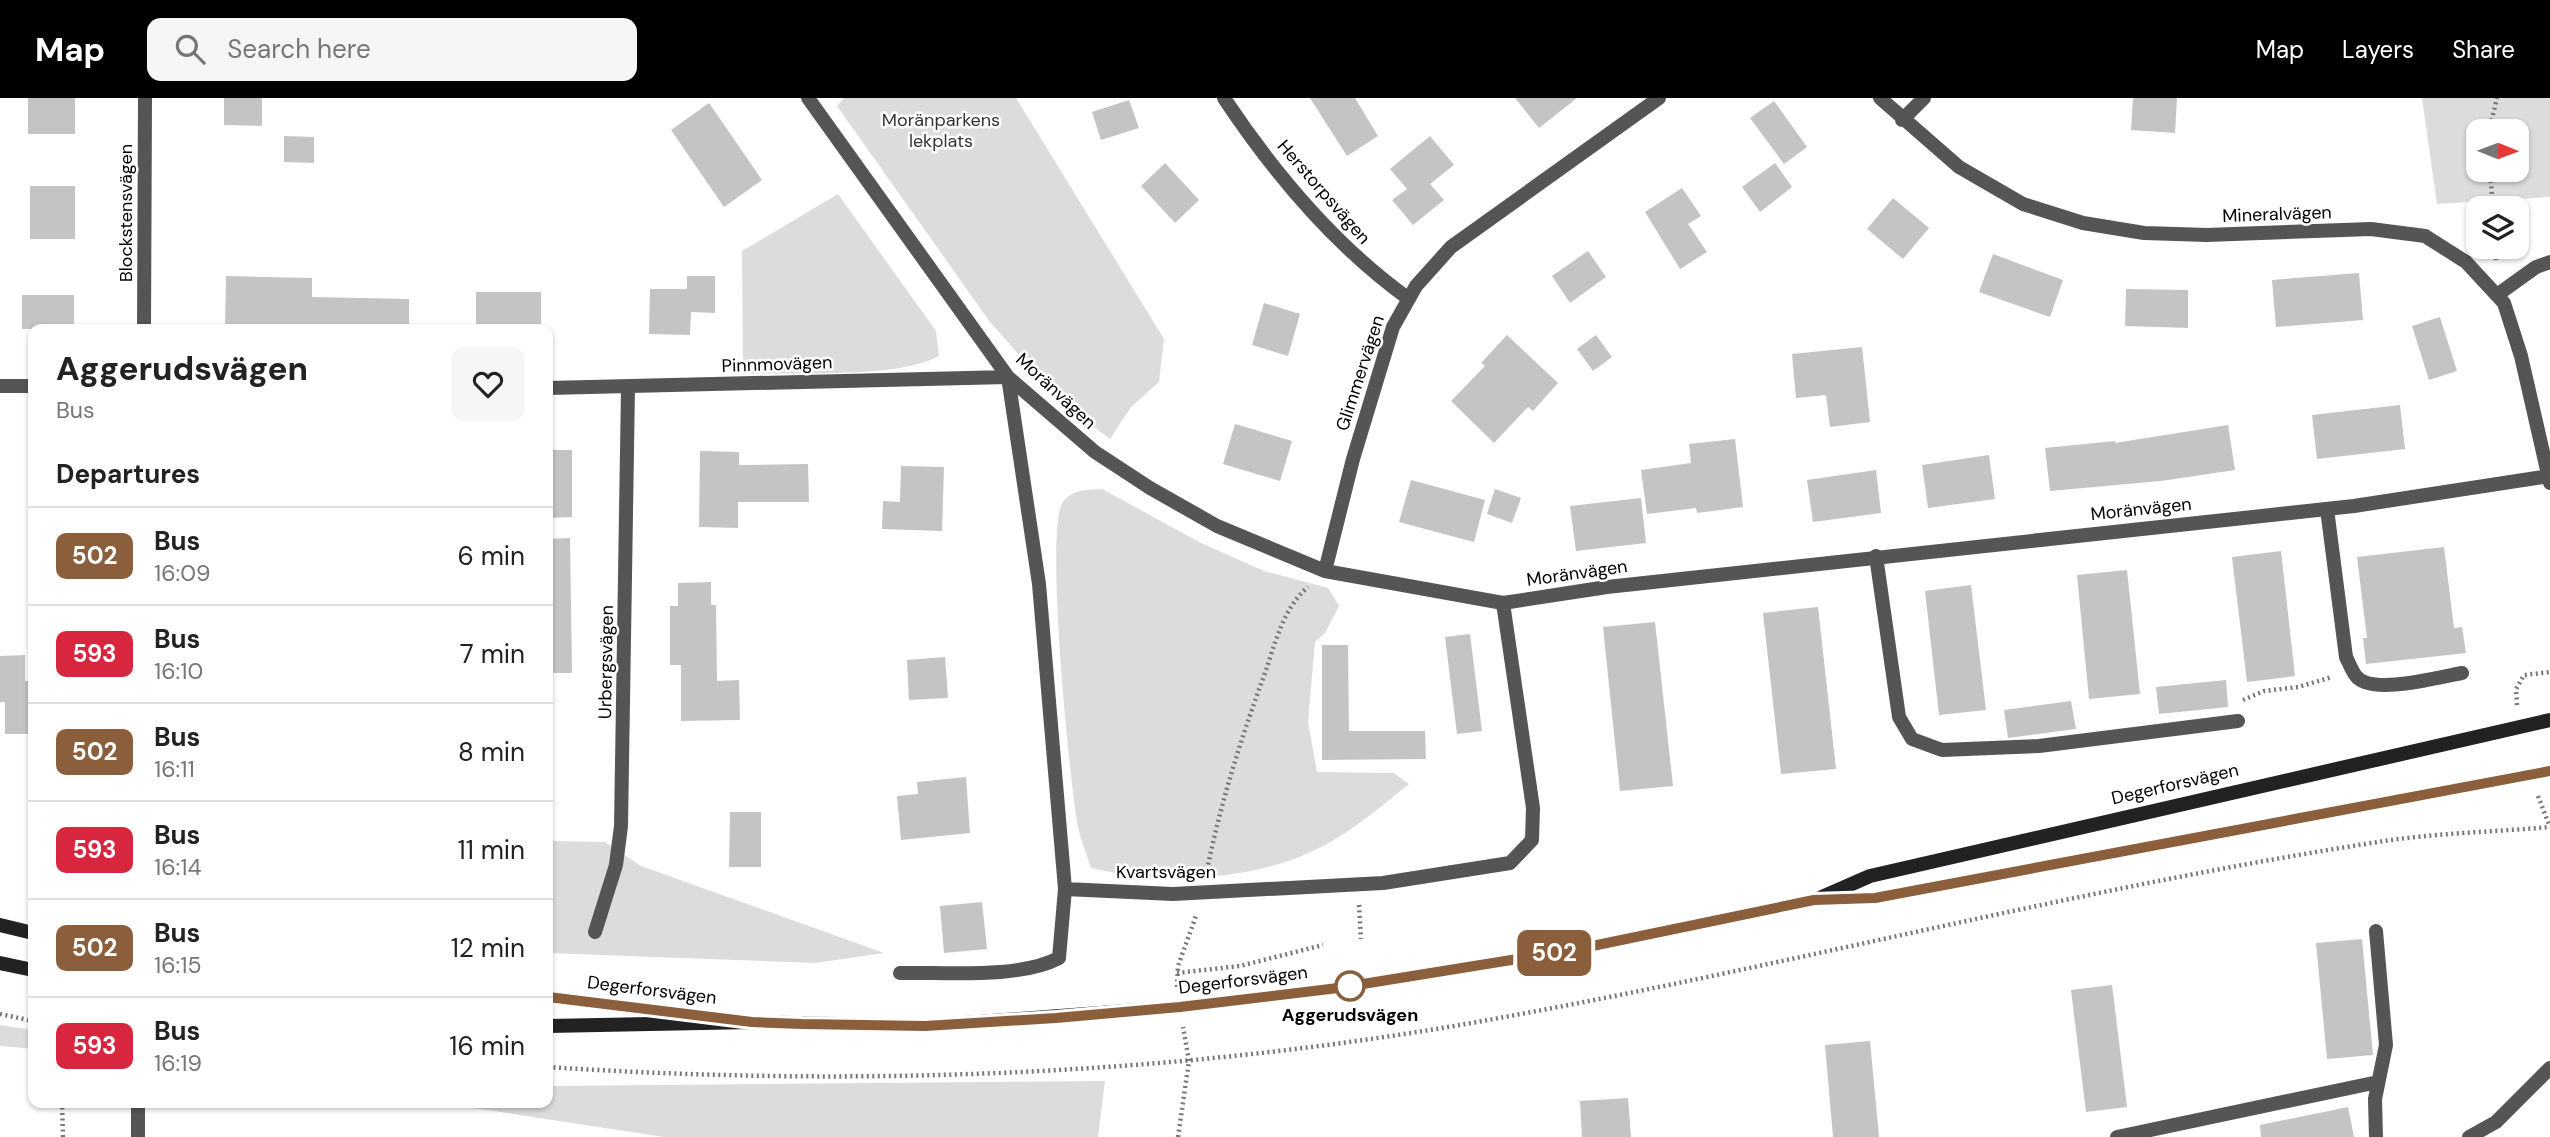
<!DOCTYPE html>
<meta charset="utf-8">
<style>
:root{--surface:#fff;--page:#f6f6f6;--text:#222;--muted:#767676;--line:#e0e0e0;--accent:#000}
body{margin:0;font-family:"DM Sans",sans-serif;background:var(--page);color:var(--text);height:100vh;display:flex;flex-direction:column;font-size:26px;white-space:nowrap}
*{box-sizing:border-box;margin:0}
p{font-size:23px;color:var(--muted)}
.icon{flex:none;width:38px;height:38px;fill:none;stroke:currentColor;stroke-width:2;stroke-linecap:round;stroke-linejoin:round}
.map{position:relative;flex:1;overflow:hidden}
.details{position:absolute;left:28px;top:226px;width:525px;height:784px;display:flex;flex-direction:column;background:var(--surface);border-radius:14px;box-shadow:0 2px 5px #0004}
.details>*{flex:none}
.badge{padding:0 14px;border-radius:10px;font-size:24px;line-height:46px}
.needle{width:46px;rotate:91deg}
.tools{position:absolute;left:2466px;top:21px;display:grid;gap:14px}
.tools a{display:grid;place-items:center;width:63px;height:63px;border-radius:14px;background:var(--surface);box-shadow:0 2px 5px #0004;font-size:35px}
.map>.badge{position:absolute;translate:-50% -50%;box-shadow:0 0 0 4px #fff}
h2{padding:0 28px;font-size:26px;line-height:63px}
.round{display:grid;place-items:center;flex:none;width:74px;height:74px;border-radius:14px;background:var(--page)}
.overview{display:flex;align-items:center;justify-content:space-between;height:119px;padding:0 28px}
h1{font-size:33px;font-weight:800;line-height:52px}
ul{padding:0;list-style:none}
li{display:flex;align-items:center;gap:21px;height:98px;padding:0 28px;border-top:2px solid var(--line)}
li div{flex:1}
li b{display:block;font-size:26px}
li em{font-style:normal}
li .badge{min-width:77px;font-weight:700;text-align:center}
header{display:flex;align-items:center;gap:42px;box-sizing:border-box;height:98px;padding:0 35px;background:var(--accent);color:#fff}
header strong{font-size:33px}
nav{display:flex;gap:38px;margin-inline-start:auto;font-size:24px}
.search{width:490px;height:63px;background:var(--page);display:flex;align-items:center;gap:18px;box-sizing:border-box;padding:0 24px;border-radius:14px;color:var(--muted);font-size:26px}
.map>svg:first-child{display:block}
.green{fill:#dcdcdc;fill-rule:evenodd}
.building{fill:#c4c4c4}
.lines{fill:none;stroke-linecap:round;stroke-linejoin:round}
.path{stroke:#777;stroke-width:4.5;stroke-dasharray:2 3.5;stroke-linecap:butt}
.service{stroke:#555;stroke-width:14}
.minor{stroke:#555;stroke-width:14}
.tertiary{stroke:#555;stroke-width:14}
.secondary{stroke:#222;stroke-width:14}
.line-casing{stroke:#fff;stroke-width:16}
.line{stroke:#8b5e3c;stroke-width:10}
.stop-dot{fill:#fff;stroke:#8b5e3c;stroke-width:3.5}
.labels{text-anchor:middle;stroke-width:5;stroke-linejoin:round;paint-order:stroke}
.park-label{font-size:18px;fill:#333;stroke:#fff}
.street-label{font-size:18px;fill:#000;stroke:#fff}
.stop-label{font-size:18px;font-weight:bold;fill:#000;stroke:#fff}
</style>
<header>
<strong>Map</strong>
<div class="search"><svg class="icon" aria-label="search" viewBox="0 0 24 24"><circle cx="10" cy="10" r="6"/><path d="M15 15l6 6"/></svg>Search here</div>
<nav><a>Map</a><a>Layers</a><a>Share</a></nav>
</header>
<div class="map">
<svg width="2550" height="1039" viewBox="0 0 2550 1039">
<rect width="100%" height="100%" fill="#fff"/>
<path class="green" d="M844,0h172l148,241 -5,43 -28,25 -21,32 -49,-37 -71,-80 -153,-216z
M2422,0h128v99l-113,7zM2478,33h38v39h-38z
M838,96l98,137 3,25c-42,23 -145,16 -196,18l-1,-123z
M1102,391l99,54 63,28 64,17 11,18 -14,27 -10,9 -7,80 9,50 77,1 15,11c-31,25 -60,50 -96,67 -65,31 -154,33 -222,17 -4,-13 -10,-27 -13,-41 -8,-42 -34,-300 -15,-325 10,-13 23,-12 39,-13z
M548,743l57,1 36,24 243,87 -69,10 -267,-10z
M0,927l33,5v19l-33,-3z
M1105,983l-7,56h-434l-223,-34 107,-1v-16z"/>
<path class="building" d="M28,0h47v36h-47z
M224,0h38v28l-38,-1z
M1310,0h45l23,38 -31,20z
M1515,0h62l-38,30z
M2133,0h44l-2,35 -44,-3z
M1129,2l10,28 -38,12 -9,-28z
M1774,3l33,46 -23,17 -34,-46z
M709,5l53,77 -38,27 -53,-77z
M284,38l30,1v26l-30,-1z
M1430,38l24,29 -24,19 14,16 -31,25 -21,-25 15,-11 -17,-20z
M1165,65l34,37 -24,23 -34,-37z
M1775,65l17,24 -32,25 -18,-25z
M30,88h45v53h-45z
M1682,90l19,28 -13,8 19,28 -27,17 -35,-57z
M1893,100l36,30 -26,31 -36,-30z
M1588,153l18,26 -36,26 -18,-27z
M1993,156l70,26 -13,37 -71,-25z
M2359,175l4,47 -87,7 -4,-47z
M226,178l86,2v19l97,2v30h-184z
M687,178h28v37l-24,-1 -1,23 -41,-1 1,-45h37z
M2126,191l62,1v38l-63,-2z
M476,194h65v37h-65z
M22,197h52v34h-52z
M1264,205l36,11 -12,42 -36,-11z
M2440,219l17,54 -28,9 -17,-54z
M1507,237l51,48 -25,28 -5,-4 -34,36 -43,-42 34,-35 -4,-3z
M1596,237l16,22 -19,14 -16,-22z
M1862,249l8,75 -40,5 -4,-32 -30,3 -4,-44z
M2400,307l5,44 -88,10 -5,-44z
M1235,326l57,17 -12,40 -57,-17z
M2228,327l7,45 -74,11 -111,10 -5,-43 70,-7v2z
M1735,341l8,68 -46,6 -1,-5 -49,6 -6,-44 50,-7 -2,-19z
M548,352h24v67l-24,1z
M700,353l39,1v13l69,-1 1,38h-71v26l-39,-1z
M1989,357l6,44 -67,9 -6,-43z
M901,368l43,1 -2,64 -60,-2 1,-28 17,1z
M1876,372l5,43 -68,9 -6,-42z
M1411,382l74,20 -11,42 -75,-20z
M1495,391l26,9 -9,25 -25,-9z
M1641,400l5,45 -70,8 -6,-45z
M570,440l2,135h-24v-134z
M2444,449l10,81 8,-1 4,26 -100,11 -3,-26h4l-10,-81z
M2281,453l14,125 -48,6 -15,-125z
M2127,472l13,124 -51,5 -12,-124z
M711,484v23h5l1,76 22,-1 1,40 -59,1v-56h-11v-59h8v-23z
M1971,487l15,125 -47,5 -14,-124z
M1818,509l18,162 -55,5 -18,-161z
M1655,524l18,164 -53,5 -17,-164z
M1470,536l12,97 -25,3 -12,-97z
M1322,547h26l1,86h76l1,28 -104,1z
M25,557v26h8v53h-28v-32h-5v-46z
M945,559l3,41 -39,2 -2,-40z
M2226,582l2,27 -69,7 -3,-27z
M2071,603l5,28 -68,9 -4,-28z
M966,679l4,56 -69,7 -4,-44 21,-2 -1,-12z
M730,714h31v55h-32z
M982,804l5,47 -43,4 -4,-47z
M2362,841l11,116 -46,4 -11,-116z
M2112,887l15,122 -41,5 -15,-122z
M1870,943l9,96h-46l-8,-92z
M1628,1000l3,39h-49l-2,-36z
M2348,1009l6,30h-93l-1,-12z"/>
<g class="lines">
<path class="path" d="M2489,33l8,-33
M2490,72l3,38
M2495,149l1,13
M2243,602l21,-9 34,-4 34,-10
M2517,607l-1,-16 8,-14 26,-3
M2538,698l12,31
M1207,772c14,-68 34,-132 58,-197 10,-29 18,-65 43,-86
M1359,807l2,34
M1177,875l63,-7 83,-21
M1177,889l1,-21 18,-50
M0,916l33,7
M548,969c320,21 646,8 962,-51 290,-53 576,-129 868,-174 56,-9 115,-10 172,-15
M62,1004l1,35
M1178,1039l11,-76 -6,-34"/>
<path class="service" d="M2497,197l39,-28 14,-5
M2327,411l19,148c3,6 6,14 10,19 15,20 83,1 106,-3
M1876,458l23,161 13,22 30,11 97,-4 199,-25
M2376,833l10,114 -11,54 1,38
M900,875c46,-1 119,6 159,-15l6,-69
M2117,1039l261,-55"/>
<path class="minor" d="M808,0l200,279 87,75 55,36 67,38 108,45 178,32 104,-16 747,-81 195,-30
M1224,0c50,75 111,148 185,201
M1880,0l79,69 64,37 60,19 61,10 63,2 164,-6 54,7 41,26 38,41 17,53 29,127
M1902,22l22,-22
M0,288h33
M548,290l460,-11 31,207 26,305 108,5 210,-11 127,-20 22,-23 1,-32 -30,-205
M1325,473l28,-112 40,-132 23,-41 35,-39 208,-149
M595,834l21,-67 5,-39 7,-438
M2469,1039l27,-15 54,-54"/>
<path class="tertiary" d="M144,231l1,-231
M138,1039v-35"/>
<path class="secondary" d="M1822,799l48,-21 680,-156
M0,827l33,8
M0,865l33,7
M548,899l151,18
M548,928l205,-4 172,4 255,-19 158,-19 235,-38 241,-50 61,-2 675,-127"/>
</g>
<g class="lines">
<defs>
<path id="line" d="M548,899l204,25 50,2 123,2 131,-8 124,-11 158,-19 235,-38 241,-50 61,-2 675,-127"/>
</defs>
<use href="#line" class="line-casing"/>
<use href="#line" class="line"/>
</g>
<circle class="stop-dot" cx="1350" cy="888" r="14"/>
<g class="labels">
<g class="park-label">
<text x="941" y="28">Moränparkens<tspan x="941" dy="21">lekplats</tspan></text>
</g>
<g class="street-label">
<text transform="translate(1324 94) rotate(49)" y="6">Herstorpsvägen</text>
<text transform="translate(126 115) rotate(-90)" y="6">Blockstensvägen</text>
<text transform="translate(2277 116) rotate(-2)" y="6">Mineralvägen</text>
<text transform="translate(777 266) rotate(-2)" y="6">Pinnmovägen</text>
<text transform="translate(1360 275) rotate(-72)" y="6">Glimmervägen</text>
<text transform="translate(1056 293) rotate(43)" y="6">Moränvägen</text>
<text transform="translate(2141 411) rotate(-6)" y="6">Moränvägen</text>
<text transform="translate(1577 475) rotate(-8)" y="6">Moränvägen</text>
<text transform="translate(606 564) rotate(-89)" y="6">Urbergsvägen</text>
<text transform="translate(2175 686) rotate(-13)" y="6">Degerforsvägen</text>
<text x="1166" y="780">Kvartsvägen</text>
<text transform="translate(1243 882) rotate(-7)" y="6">Degerforsvägen</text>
<text transform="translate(652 892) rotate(7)" y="6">Degerforsvägen</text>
</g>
<g class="stop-label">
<text x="1350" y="923">Aggerudsvägen</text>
</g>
</g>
</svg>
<div class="tools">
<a><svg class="needle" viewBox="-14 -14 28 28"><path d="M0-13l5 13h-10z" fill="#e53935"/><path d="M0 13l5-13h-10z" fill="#767676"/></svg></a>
<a><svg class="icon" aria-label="layers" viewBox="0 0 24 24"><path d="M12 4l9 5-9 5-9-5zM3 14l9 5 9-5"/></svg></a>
</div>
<b class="badge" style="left:1554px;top:855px;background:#8b5e3c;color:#fff">502</b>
<section class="details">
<div class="overview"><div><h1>Aggerudsvägen</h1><p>Bus</p></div><a class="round"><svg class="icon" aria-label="heart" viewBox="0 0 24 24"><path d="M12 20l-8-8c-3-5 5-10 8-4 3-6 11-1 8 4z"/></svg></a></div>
<h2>Departures</h2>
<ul>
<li><span class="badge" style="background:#8b5e3c;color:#fff">502</span><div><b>Bus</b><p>16:09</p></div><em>6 min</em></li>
<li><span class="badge" style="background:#d7263d;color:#fff">593</span><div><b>Bus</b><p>16:10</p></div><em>7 min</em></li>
<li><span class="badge" style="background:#8b5e3c;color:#fff">502</span><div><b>Bus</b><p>16:11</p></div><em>8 min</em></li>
<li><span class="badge" style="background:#d7263d;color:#fff">593</span><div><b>Bus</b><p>16:14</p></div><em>11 min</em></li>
<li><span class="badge" style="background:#8b5e3c;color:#fff">502</span><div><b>Bus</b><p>16:15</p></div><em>12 min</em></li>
<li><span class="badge" style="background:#d7263d;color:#fff">593</span><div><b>Bus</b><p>16:19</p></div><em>16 min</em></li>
</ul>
</section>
</div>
